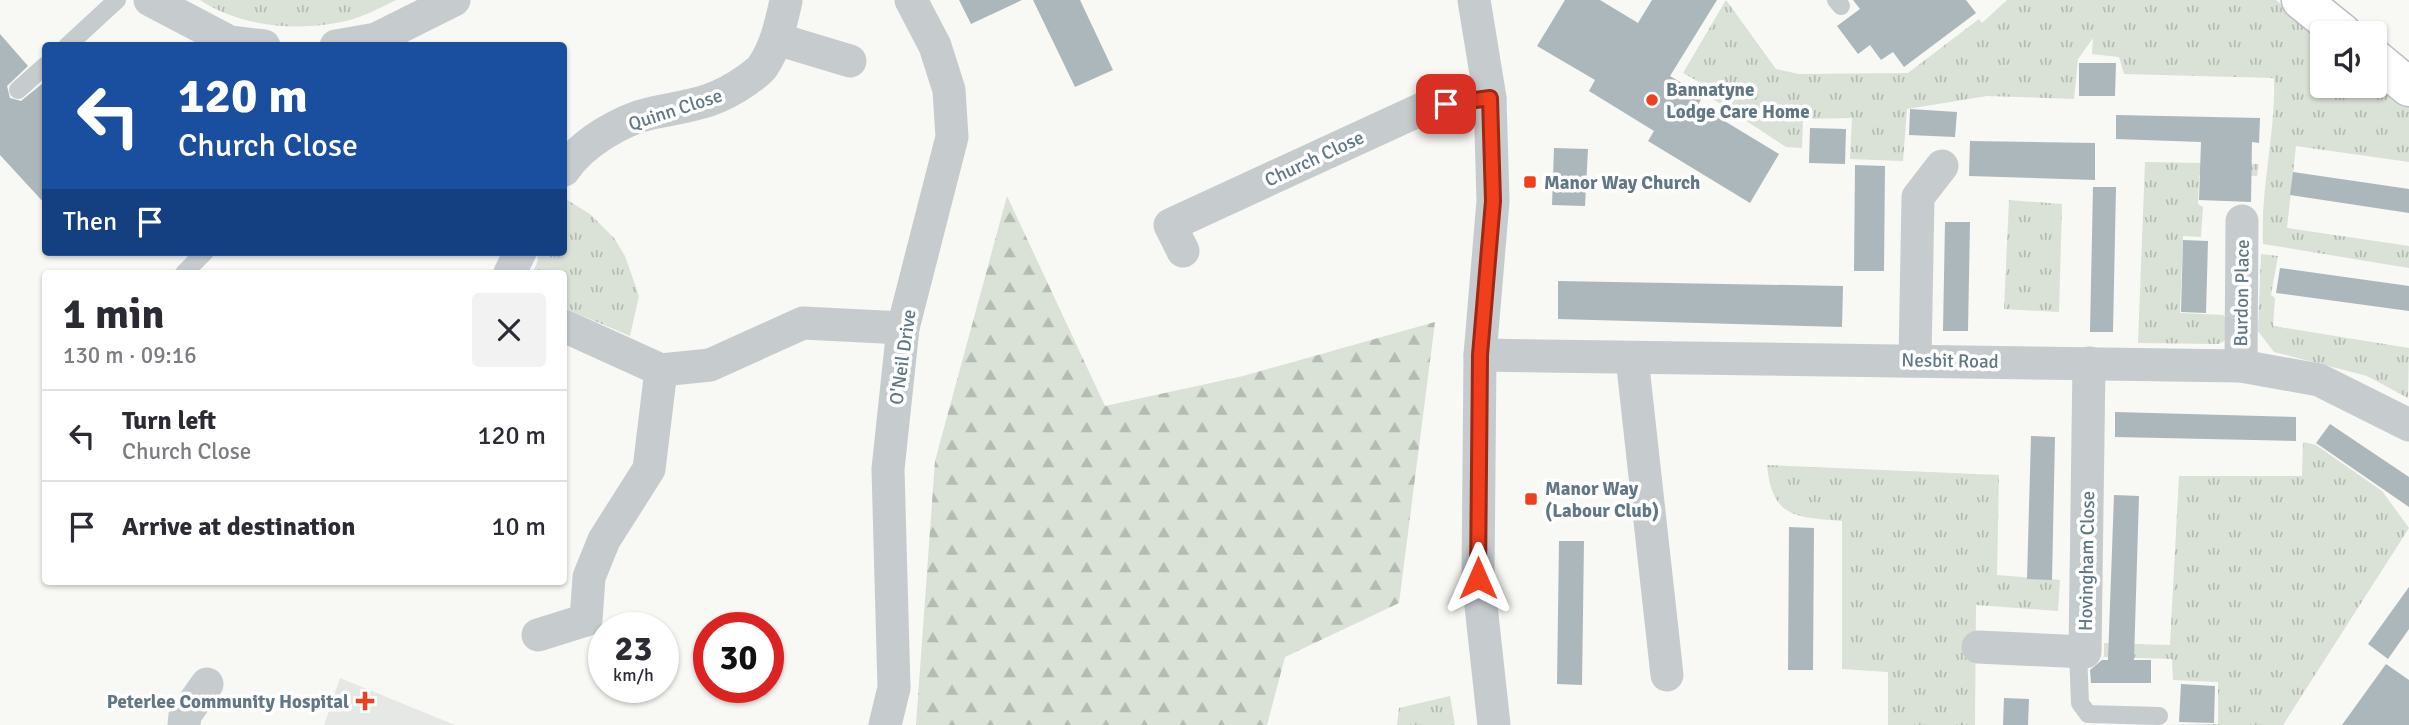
<!DOCTYPE html>
<meta charset="utf-8">
<style>
:root{--surface:#fff;--page:#f2f2f3;--text:#2b2b33;--muted:#7c7c81;--line:#e1e1e2}
body{margin:0;font-family:Signika,sans-serif;background:var(--page);color:var(--text);height:100vh;display:flex;flex-direction:column;font-size:26px;white-space:nowrap}
*{box-sizing:border-box;margin:0}
p{font-size:23px;color:var(--muted)}
.icon{flex:none;width:38px;height:38px;fill:none;stroke:currentColor;stroke-width:2;stroke-linecap:round;stroke-linejoin:round}
.map{position:relative;flex:1;overflow:hidden}
.panel{position:absolute;left:42px;top:270px;width:525px;height:315px;display:flex;flex-direction:column;background:var(--surface);border-radius:7px;box-shadow:0 2px 5px #0004}
.panel>*{flex:none}
.hud{position:absolute;left:42px;top:42px;width:525px;height:214px;border-radius:7px;box-shadow:0 2px 5px #0004;background:#1a4fa0;color:#fff;overflow:hidden}
.fabs{position:absolute;left:2310px;top:21px;display:grid;gap:14px}
.fabs a{display:grid;place-items:center;width:77px;height:77px;border-radius:7px;background:var(--surface);box-shadow:0 2px 5px #0004;font-size:35px}
.speed{position:absolute;left:588px;top:612px;display:flex;gap:14px;font-size:35px;font-weight:700;text-align:center}
.speed>*{display:grid;place-content:center;width:91px;height:91px;border-radius:50%;background:var(--surface);box-shadow:0 2px 5px #0004;line-height:1}
.speed small{font-size:18px;font-weight:400}
.speed .limit{border:10px solid #d22;background:#fff;color:#111}
.pin{position:absolute;display:grid;place-items:center;width:60px;height:60px;color:#fff;margin:-30px;border-radius:14px;box-shadow:0 4px 10px #0006}
.me{position:absolute;width:77px;margin:-38px;rotate:0deg;stroke-linejoin:round;filter:drop-shadow(0 0 5px #0008)}
.turn{display:flex;align-items:center;gap:24px;height:147px;padding:0 21px;font-size:32px}
.turn .icon{width:91px;height:91px;stroke-width:2.5}
.turn b{display:block;font-size:49px;line-height:60px}
.then{display:flex;align-items:center;height:66px;padding:0 21px;background:#0003;gap:14px;font-size:26px}
.round{display:grid;place-items:center;flex:none;width:74px;height:74px;border-radius:7px;background:var(--page)}
.overview{display:flex;align-items:center;justify-content:space-between;height:119px;padding:0 21px}
h1{font-size:42px;font-weight:700;line-height:52px}
ul{padding:0;list-style:none}
li{display:flex;align-items:center;gap:21px;height:91px;padding:0 21px;border-top:2px solid var(--line)}
li div{flex:1}
li b{display:block;font-size:26px}
li em{font-style:normal}
.map>svg:first-child{display:block}
</style>
<div class="map">
<svg width="2409" height="725" viewBox="0 0 2409 725">
<defs>
<pattern id="grass-tufts" width="24" height="20" patternUnits="userSpaceOnUse" patternTransform="scale(1.75)"><rect width="24" height="20" fill="#dae1d6"/><path d="M3 7l-1-3M5 7V3M7 7l1-3M15 17l-1-3M17 17v-4M19 17l1-3" fill="none" stroke="#b4bbb3"/></pattern>
<pattern id="forest-firs" width="22" height="20" patternUnits="userSpaceOnUse" patternTransform="scale(1.75)"><rect width="22" height="20" fill="#dae1d6"/><path d="M5 1l3.5 6h-7zM16 11l3.5 6h-7z" fill="#b4bbb3"/></pattern>
</defs>
<rect width="100%" height="100%" fill="#f8f8f5"/>
<polygon fill="#e6e8e6" points="340,678 455,725 324,725"/>
<g fill="url(#grass-tufts)">
<path d="M200 0H396C381 7 363 17 346 21 300 32 240 27 200 0Z"/>
<path d="M1726 0 1776 69 1799 74 1908 73 1979 19 1982 23 2007 0H2276L2322 38V86H2375V81L2409 106V162L2296 146 2287 228 2409 246V268L2263 244C2260 188 2276 134 2274 78L2124 74 2119 57 2092 54 2093 38 2078 59 2074 99 1987 96 1907 109 1903 161 1850 159 1852 118 1803 119 1802 148 1786 147 1710 97V88L1683 73Z"/>
<polygon points="2145,162 2259,164 2257,176 2199,175 2198,204 2203,207 2201,237 2183,236 2180,313 2223,315 2227,319 2226,340 2219,344 2138,343"/>
<polygon points="564,198 590,214 614,238 625,256 639,296 630,336 564,308 564,273 533,273 538,260 537,252 564,252"/>
<polygon points="2009,200 2062,204 2059,312 2004,309"/>
<polygon points="2261,254 2278,256 2271,295 2275,298 2273,326 2409,348 2408,398 2367,376 2274,352 2258,331"/>
<polygon points="2303,442 2316,445 2382,491 2409,528 2283,725 2164,725 2218,724 2218,682 2173,680 2172,659 2104,657 2104,643 2170,645 2179,476 2302,476"/>
<path d="M1767 465 1999 475 1997 575 2060 580 2058 611 1976 605 1975 725H1888V672L1842 669V521C1795 517 1772 518 1767 465Z"/>
<polygon points="1450,696 1455,725 1397,725 1399,708"/>
</g>
<polygon fill="url(#forest-firs)" points="1007,196 1105,406 1243,376 1435,322 1399,603 1285,657 1267,725 916,725 935,461"/>
<g fill="#acb7bb">
<polygon points="959,0 1022,0 971,24"/>
<polygon points="1033,0 1080,0 1113,70 1075,87"/>
<polygon points="1565,0 1600,0 1638,23 1652,0 1717,0 1670,76 1703,96 1698,105 1779,154 1750,203 1648,141 1654,131 1589,91 1595,80 1537,46"/>
<polygon points="1853,0 1966,0 1976,13 1904,67 1893,52 1881,60 1870,45 1858,54 1837,26 1860,9"/>
<polygon points="0,34 28,66 7,86 10,98 21,101 43,83 46,85 46,205 0,155"/>
<polygon points="2079,63 2116,63 2115,96 2079,96"/>
<polygon points="1910,109 1957,112 1955,137 1909,135"/>
<polygon points="2116,115 2260,118 2259,143 2252,142 2251,202 2199,200 2201,142 2116,139"/>
<polygon points="1810,128 1846,129 1845,164 1809,163"/>
<polygon points="1970,141 2095,143 2095,180 1969,176"/>
<polygon points="1554,148 1588,149 1585,206 1552,205"/>
<polygon points="1855,165 1885,166 1884,271 1854,271"/>
<polygon points="2293,172 2409,189 2409,213 2290,195"/>
<polygon points="2093,187 2116,187 2113,332 2090,332"/>
<polygon points="1945,222 1970,222 1968,331 1943,331"/>
<polygon points="2183,240 2208,241 2206,313 2181,312"/>
<polygon points="2280,268 2409,286 2409,311 2276,293"/>
<polygon points="1558,281 1843,286 1842,327 1558,319"/>
<polygon points="2115,412 2296,417 2296,441 2115,437"/>
<polygon points="2330,424 2409,477 2409,507 2316,443"/>
<polygon points="2031,436 2055,437 2052,580 2027,579"/>
<polygon points="2114,495 2139,496 2134,660 2151,660 2151,683 2091,683 2090,670 2102,660 2108,660"/>
<polygon points="1789,527 1814,528 1813,670 1788,670"/>
<polygon points="1559,541 1584,541 1582,685 1557,684"/>
<polygon points="2409,587 2409,629 2388,659 2368,644"/>
<polygon points="2386,664 2409,680 2409,725 2342,725"/>
<polygon points="2181,684 2215,686 2214,723 2179,722"/>
<polygon points="2004,698 2029,699 2028,725 2003,725"/>
</g>
<g fill="none" stroke-linecap="round" stroke-linejoin="round">
<g stroke="#b8bec2" stroke-width="41">
<g id="secondary">
<polyline points="2301,0 2342,33"/>
<polyline points="2375,59 2409,87"/>
</g>
</g>
<g stroke="#c6cbce" stroke-width="18">
<polyline points="1836,0 1841,6"/>
<polyline points="67,46 117,0"/>
<polyline points="18,90 46,65"/>
<polyline points="184,273 205,252"/>
<polyline points="2078,652 2080,703 2088,714 2159,716"/>
</g>
<g stroke="#c6cbce" stroke-width="33">
<polyline points="150,0 230,42 264,46"/>
<polyline points="1474,0 1490,98 1493,201 1480,355 1478,578 1494,725"/>
<polyline points="777,39 850,61"/>
<polyline points="336,46 376,39 454,0"/>
<path d="M564 170C582 143 621 120 652 113 691 105 713 104 747 80 752 76 759 72 763 66 776 47 781 23 786 1"/>
<polyline points="1183,251 1170,225 1424,108 1490,98"/>
<polyline points="510,273 520,252"/>
<polyline points="564,326 661,370 710,365 803,323 903,328"/>
<polyline points="1480,355 2241,366 2319,380 2409,425"/>
<polyline points="1632,358 1667,675"/>
<polyline points="1915,360 1918,197 1942,166"/>
<polyline points="2241,366 2242,221"/>
<polyline points="538,635 586,620 589,577 604,540 649,469 661,370"/>
<polyline points="1978,647 2085,652 2089,363"/>
<polyline points="184,725 185,715 207,684"/>
<polyline points="885,725 894,688 888,469 903,328 952,137 949,90 935,46 911,0"/>
</g>
<use href="#secondary" stroke="#fff" stroke-width="38"/>
</g>
<g fill="none" stroke-linecap="round" stroke-linejoin="round">
<g stroke="#9d2813" stroke-width="18">
<polyline id="route" points="1446,104 1490,98 1493,201 1480,355 1478,578"/>
</g>
<use href="#route" stroke="#f13e1d" stroke-width="12"/>
</g>
<g fill="#f13e1d" stroke="#fff" stroke-width="2.5">
<circle cx="1652" cy="100" r="7"/>
<rect x="1523" y="175" width="14" height="14" rx="3.5"/>
<rect x="1524" y="492" width="14" height="14" rx="3.5"/>
<path d="M361.5 690.5h7v7h7v7h-7v7h-7v-7h-7v-7h7z"/>
</g>
<g text-anchor="middle" stroke-width="7" stroke-linejoin="round" paint-order="stroke">
<g font-size="19" font-weight="bold" fill="#617783" stroke="#fff" text-anchor="start">
<text x="1666" y="96">Bannatyne<tspan x="1666" dy="22">Lodge Care Home</tspan></text>
<text x="1544" y="189">Manor Way Church</text>
<text x="1545" y="495">Manor Way<tspan x="1545" dy="22">(Labour Club)</tspan></text>
<text x="349" y="708" text-anchor="end">Peterlee Community Hospital</text>
</g>
<g font-size="19" fill="#617783" stroke="#fff">
<text transform="translate(675 109) rotate(-18)" y="7">Quinn Close</text>
<text transform="translate(1314 158) rotate(-25)" y="7">Church Close</text>
<text transform="translate(2241 293) rotate(-89)" y="7">Burdon Place</text>
<text transform="translate(902 357) rotate(-82)" y="7">O'Neil Drive</text>
<text transform="translate(1950 360) rotate(1)" y="7">Nesbit Road</text>
<text transform="translate(2086 561) rotate(-89)" y="7">Hovingham Close</text>
</g>
</g>
</svg>
<div class="fabs">
<a><svg class="icon" aria-label="sound" viewBox="0 0 24 24"><path d="M4 9h4l5-4v14l-5-4H4zM17 9q2 3 0 6"/></svg></a>
</div>
<div class="speed"><div>23<small>km/h</small></div><div class="limit">30</div></div>
<div class="pin" style="left:1446px;top:104px;background:#d93025"><svg class="icon" aria-label="arrive" viewBox="0 0 24 24"><path d="M6 21V4h12l-3 4 3 4H6"/></svg></div>
<svg class="me" style="left:1478px;top:578px" viewBox="-20 -20 40 40"><path d="M0-17L14 15 0 8-14 15z" fill="#f13e1d" stroke="#fff" stroke-width="4"/></svg>
<div class="hud">
<div class="turn"><svg class="icon" aria-label="left" viewBox="0 0 24 24"><path d="M17 20v-9H6M10 6l-5 5 5 5"/></svg><div><b>120 m</b>Church Close</div></div>
<div class="then">Then<svg class="icon" aria-label="arrive" viewBox="0 0 24 24"><path d="M6 21V4h12l-3 4 3 4H6"/></svg></div>
</div>
<section class="panel">
<div class="overview"><div><h1>1 min</h1><p>130 m · 09:16</p></div><a class="round"><svg class="icon" aria-label="close" viewBox="0 0 24 24"><path d="M6 6l12 12M18 6L6 18"/></svg></a></div>
<ul>
<li><svg class="icon" aria-label="left" viewBox="0 0 24 24"><path d="M17 20v-9H6M10 6l-5 5 5 5"/></svg><div><b>Turn left</b><p>Church Close</p></div><em>120 m</em></li>
<li><svg class="icon" aria-label="arrive" viewBox="0 0 24 24"><path d="M6 21V4h12l-3 4 3 4H6"/></svg><div><b>Arrive at destination</b></div><em>10 m</em></li>
</ul>
</section>
</div>
